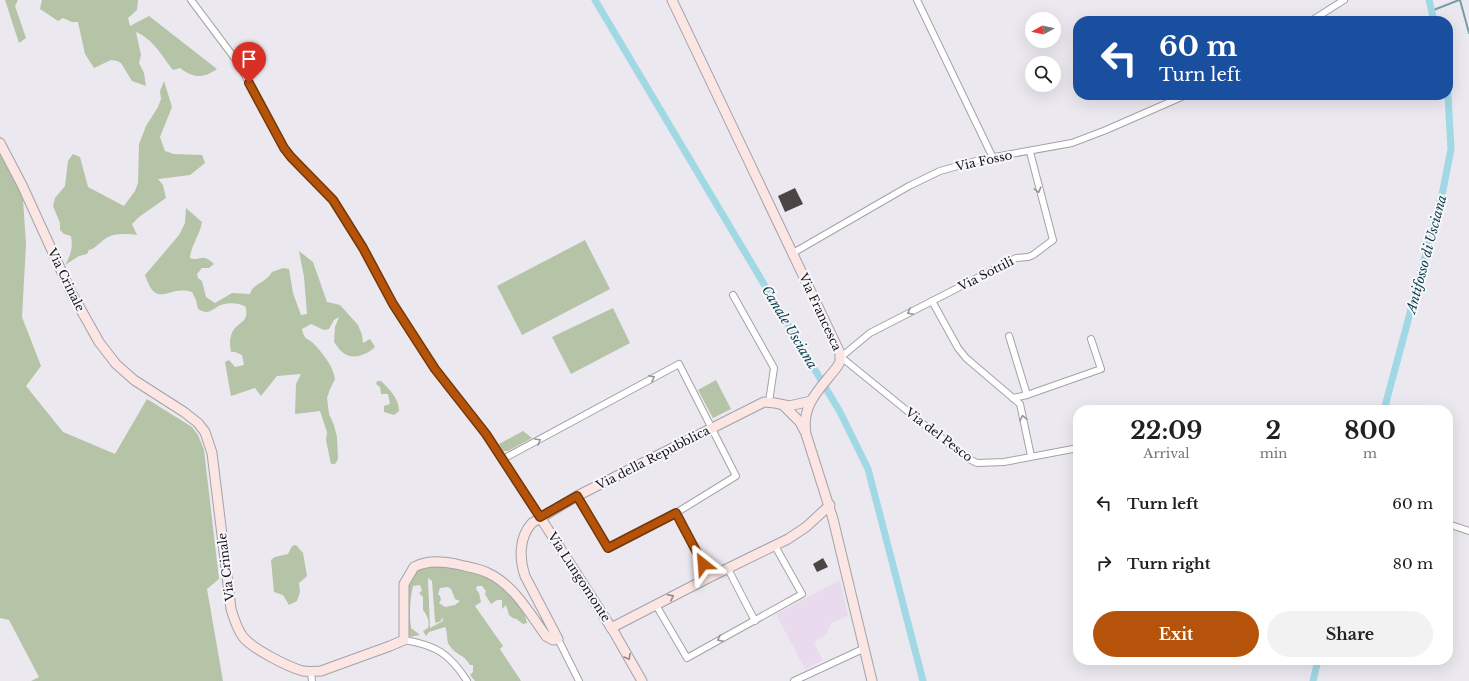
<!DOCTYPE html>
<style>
:root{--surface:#fff;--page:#f2f2f2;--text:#222;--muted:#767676;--accent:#b45309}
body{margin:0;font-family:"Libre Baskerville",serif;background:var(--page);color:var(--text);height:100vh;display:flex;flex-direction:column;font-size:15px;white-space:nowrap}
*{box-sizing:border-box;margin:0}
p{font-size:13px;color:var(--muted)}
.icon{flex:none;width:22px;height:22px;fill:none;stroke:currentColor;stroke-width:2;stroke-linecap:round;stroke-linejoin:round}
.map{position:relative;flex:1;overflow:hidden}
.panel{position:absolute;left:1073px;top:405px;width:380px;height:260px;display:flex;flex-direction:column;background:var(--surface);border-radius:16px;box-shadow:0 4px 16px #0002}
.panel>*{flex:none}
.top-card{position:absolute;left:1073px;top:16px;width:380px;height:84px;border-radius:16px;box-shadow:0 4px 16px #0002;background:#1a4fa0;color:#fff;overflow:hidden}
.needle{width:26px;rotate:262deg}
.buttons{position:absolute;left:1025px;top:12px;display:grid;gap:8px}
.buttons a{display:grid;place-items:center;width:36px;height:36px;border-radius:50%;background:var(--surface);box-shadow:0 4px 16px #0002;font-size:20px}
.pin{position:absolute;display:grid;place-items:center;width:34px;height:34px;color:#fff;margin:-41px -17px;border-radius:50% 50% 50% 0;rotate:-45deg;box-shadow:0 0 4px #0007}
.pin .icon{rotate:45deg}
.me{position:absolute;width:44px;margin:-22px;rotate:332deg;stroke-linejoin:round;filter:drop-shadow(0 0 3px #0008)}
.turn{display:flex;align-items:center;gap:14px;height:84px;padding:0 20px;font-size:18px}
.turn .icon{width:52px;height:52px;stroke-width:2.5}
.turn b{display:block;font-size:28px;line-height:34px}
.eta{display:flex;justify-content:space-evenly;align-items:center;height:68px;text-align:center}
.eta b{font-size:24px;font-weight:800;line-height:28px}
.cta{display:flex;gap:8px;margin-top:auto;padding:8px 20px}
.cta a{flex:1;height:46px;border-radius:24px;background:var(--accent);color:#fff;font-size:16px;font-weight:800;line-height:46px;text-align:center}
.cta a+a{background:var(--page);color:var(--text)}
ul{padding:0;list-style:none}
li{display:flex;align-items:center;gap:12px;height:60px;padding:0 20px}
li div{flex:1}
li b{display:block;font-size:15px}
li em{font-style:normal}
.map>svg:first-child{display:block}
</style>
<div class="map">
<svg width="1469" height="681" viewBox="0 0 1469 681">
<rect width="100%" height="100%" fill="#ebe9ef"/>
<polygon fill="#eadaed" points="840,580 848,616 831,623 827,634 814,642 823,660 805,669 776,614"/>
<g fill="#b5c3a7" fill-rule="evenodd">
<polygon points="5,0 18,0 15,6 26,38 19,43"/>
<path d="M42 0H138L137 10 128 18 130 26 149 16 217 69C203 79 193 78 180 68L173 70C161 55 154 40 136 32L141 55 139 63 144 73 146 86 132 81 121 63 117 61 111 60 94 68 85 54 78 22H72L63 18 58 21 40 9Z"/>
<path d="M164 81 172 107 160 137 165 151 174 154 202 155 205 163 190 175 158 179 163 185 166 198 139 217 132 224 137 235C128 234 117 233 108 237 101 240 96 249 89 250L87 254 79 256 65 265C71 255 73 247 71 236L64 234 60 230V223L53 206 55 198 65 186 68 161 73 154 80 157 88 187 124 206 135 191 138 183 139 144 146 126 158 107 161 99 160 91Z"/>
<polygon points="0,136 22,185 26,244 22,317 41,366 26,386 63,432 115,454 147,399 192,427 198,435 204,450 219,579 207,589 223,681 31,681 39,677 9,620 0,618"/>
<path d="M186 208 202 222C200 235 191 245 190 258 202 262 201 252 214 264L209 268H202L197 274 198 278 202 281 206 297 215 303 232 293 250 294C252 284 266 283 272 272L283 268 289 269 293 293 301 315 307 314 304 277 299 251 313 262 327 302 340 305 358 325 362 335 363 343 370 339 375 347C368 354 354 360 345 354 341 352 337 346 334 342L335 327 339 317 334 320 329 329 324 330 311 324 302 329C304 341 309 338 315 345 324 355 333 366 335 379L330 389 327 398 329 414 334 425 337 437 338 459 335 464H331L326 440 327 432 320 411 295 414 296 384 301 374 277 376 261 396 255 388 231 396 225 362 229 360 235 367 244 365 242 355 235 352H231C230 346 229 339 232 333 236 322 251 323 245 306 238 303 229 302 221 305 211 309 210 316 198 309L196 300 192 292C168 284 157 311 145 275L179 235 185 223Z"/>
<polygon points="585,240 610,289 522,335 497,286"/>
<polygon points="613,308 630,343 571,374 552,337"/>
<polygon points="716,380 731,409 713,418 698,390"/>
<path d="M377 381H381C389 389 399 398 399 411L394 415 384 412V406L390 404 388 394H381L380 387 376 384Z"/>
<polygon points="523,431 532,438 508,451 503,451 499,444"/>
<polygon points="296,545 303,553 307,576 299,583 300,592 297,601 289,605 283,595 274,592 271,560 275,557 288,554 292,546"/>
<path d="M422 566C459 566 488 570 514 600 521 607 525 613 527 623L523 624 515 618 514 619 509 615 506 605 502 609V600H497L491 604 485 594 486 591 482 586H477L476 589 479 593 481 602 475 606 503 646 500 649 521 681H475L470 675 473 672V665H470C463 653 456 656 449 645 446 639 448 632 445 627L429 632 426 636 423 631 428 628C430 621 427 615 423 610V597L419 593 422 591 420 585 413 586C410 599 409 615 411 628L420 635 410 637 408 633 407 587 416 568ZM428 578 432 581 435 621 436 623 441 621 442 617 443 621 430 628ZM448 587 451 589 455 599 460 601 455 605 445 607 439 603 441 600 440 596 438 594 440 588Z"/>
</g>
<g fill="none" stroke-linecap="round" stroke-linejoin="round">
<g stroke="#769ea6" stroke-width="2">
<polyline points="1460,0 1469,33"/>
<polyline points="1431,11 1459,0"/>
</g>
<g stroke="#a0d8e3" stroke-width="7">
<polyline points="595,0 840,412 868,469 923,681"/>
<polyline points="1429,0 1434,21"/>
<polyline points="1384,410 1443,190 1451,149 1448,95"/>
<polyline points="1313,681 1318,660"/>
</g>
</g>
<g fill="#4b4543">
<polygon points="795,188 803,204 785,212 778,196"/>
<polygon points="823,558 828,567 817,572 813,564"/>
</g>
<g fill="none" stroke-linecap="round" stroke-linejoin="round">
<g stroke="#a3a2a8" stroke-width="8">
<g id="street">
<polyline points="191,0 239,64 284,148 291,157 333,200 363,248 393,304 435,369 486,434 540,517"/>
<polyline points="917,0 993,158"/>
<polyline points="1311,21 1344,0"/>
<polyline points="1030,152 1053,240 1033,255 1028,257 1016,258 870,333 841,357 932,431 969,459 977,463 1004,462 1078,448"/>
<polyline points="793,253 909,186 940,171 983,159 1072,143 1106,130 1186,95"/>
<polyline points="733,295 774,368 769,402"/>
<polyline points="932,301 958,348 966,358 1020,404 1031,456"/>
<polyline points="1009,336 1027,395"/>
<polyline points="1013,398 1027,395 1101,369 1091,339"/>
<polyline points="503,459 679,364 736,476 676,513 608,548 577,496"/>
<polyline points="676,513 710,577"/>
<polyline points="1448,524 1469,531"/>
<polyline points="728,569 755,621"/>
<polyline points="656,605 687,658 802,594 775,546"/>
<polyline points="558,639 579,681"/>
<path d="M404 640C436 645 450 654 467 681"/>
<polyline points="311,672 312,681"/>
<polyline points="794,681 865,648"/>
</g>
</g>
<g stroke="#a3a2a8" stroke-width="11">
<g id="secondary">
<path d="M672 0 840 353V362L837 367C820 389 801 404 806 434L833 519 872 681"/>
<path d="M0 143 22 185 71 292 99 342 116 364 134 380 184 412 198 423 205 432 212 453 231 609C234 619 237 629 243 637 253 649 288 667 303 671 309 672 315 671 321 671L390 646 404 640V584L414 567C427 560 441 561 456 564 467 567 478 568 488 573 514 585 530 614 546 636L553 640 558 639 525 576C519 559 519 537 532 523L577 496 764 402 775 403 789 406 811 401"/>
<polyline points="783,405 800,422 804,430"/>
<polyline points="540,517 614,632 642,681"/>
<polyline points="611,628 710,577 788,539 806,527 830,505"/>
</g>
</g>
<use href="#street" stroke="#fff" stroke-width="6"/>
<use href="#secondary" stroke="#fce6e4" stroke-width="9"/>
</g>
<defs><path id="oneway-chevron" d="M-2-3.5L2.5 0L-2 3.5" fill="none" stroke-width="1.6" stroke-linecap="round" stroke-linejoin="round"/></defs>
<g stroke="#969697">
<use href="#oneway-chevron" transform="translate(1038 190) rotate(75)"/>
<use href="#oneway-chevron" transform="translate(910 312) rotate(153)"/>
<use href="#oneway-chevron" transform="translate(652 378) rotate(-27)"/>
<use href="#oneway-chevron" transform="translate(1023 418) rotate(-102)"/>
<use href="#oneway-chevron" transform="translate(538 441) rotate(-30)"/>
<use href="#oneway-chevron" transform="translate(720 639) rotate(153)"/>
</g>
<g stroke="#948888">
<use href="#oneway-chevron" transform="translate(671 597) rotate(-27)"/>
<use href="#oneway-chevron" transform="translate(628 657) rotate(60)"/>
</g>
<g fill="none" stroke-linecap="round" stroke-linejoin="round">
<g stroke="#753606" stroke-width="10">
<polyline id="route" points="249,83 284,148 291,157 333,200 363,248 393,304 435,369 486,434 540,517 577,496 608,548 676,513 703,564"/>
</g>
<use href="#route" stroke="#b45309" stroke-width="7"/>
</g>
<g text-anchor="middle" stroke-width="4" stroke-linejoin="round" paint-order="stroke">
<g font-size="12" fill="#151517" stroke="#f8f7fd">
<text transform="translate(984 161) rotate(-12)" y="4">Via Fosso</text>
<text transform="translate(986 274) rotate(-27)" y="4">Via Sottili</text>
<text transform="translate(66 280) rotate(64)" y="4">Via Crinale</text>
<text transform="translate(820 312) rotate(65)" y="4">Via Francesca</text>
<text transform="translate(939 435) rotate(37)" y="4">Via del Pesco</text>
<text transform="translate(653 458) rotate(-27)" y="4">Via della Repubblica</text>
<text transform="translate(226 567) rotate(-97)" y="4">Via Crinale</text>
<text transform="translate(579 577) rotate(57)" y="4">Via Lungomonte</text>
</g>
<g font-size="13" font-style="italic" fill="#073c45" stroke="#f8f7fd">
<text transform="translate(1426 254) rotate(-75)" y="5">Antifosso di Usciana</text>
<text transform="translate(790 327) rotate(59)" y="5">Canale Usciana</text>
</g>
</g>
</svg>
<div class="buttons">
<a><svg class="needle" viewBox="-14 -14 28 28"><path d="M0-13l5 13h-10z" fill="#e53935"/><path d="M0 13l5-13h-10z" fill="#767676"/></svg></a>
<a><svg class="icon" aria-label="search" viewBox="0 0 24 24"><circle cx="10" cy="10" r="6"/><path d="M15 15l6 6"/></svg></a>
</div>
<div class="pin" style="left:249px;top:83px;background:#d93025"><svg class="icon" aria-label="arrive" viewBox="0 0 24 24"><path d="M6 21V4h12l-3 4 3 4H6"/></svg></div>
<svg class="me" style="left:703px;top:564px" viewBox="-20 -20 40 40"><path d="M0-17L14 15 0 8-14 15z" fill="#b45309" stroke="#fff" stroke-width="4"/></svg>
<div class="top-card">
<div class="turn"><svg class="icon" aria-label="left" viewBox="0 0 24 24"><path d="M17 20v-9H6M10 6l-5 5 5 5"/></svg><div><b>60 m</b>Turn left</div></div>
</div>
<section class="panel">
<div class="eta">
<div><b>22:09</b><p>Arrival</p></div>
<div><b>2</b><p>min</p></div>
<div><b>800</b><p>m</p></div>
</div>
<ul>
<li><svg class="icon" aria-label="left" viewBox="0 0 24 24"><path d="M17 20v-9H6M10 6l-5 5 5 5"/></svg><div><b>Turn left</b></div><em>60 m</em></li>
<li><svg class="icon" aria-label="right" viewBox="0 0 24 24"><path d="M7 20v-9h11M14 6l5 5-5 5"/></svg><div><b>Turn right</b></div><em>80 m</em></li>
</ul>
<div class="cta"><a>Exit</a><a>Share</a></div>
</section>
</div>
